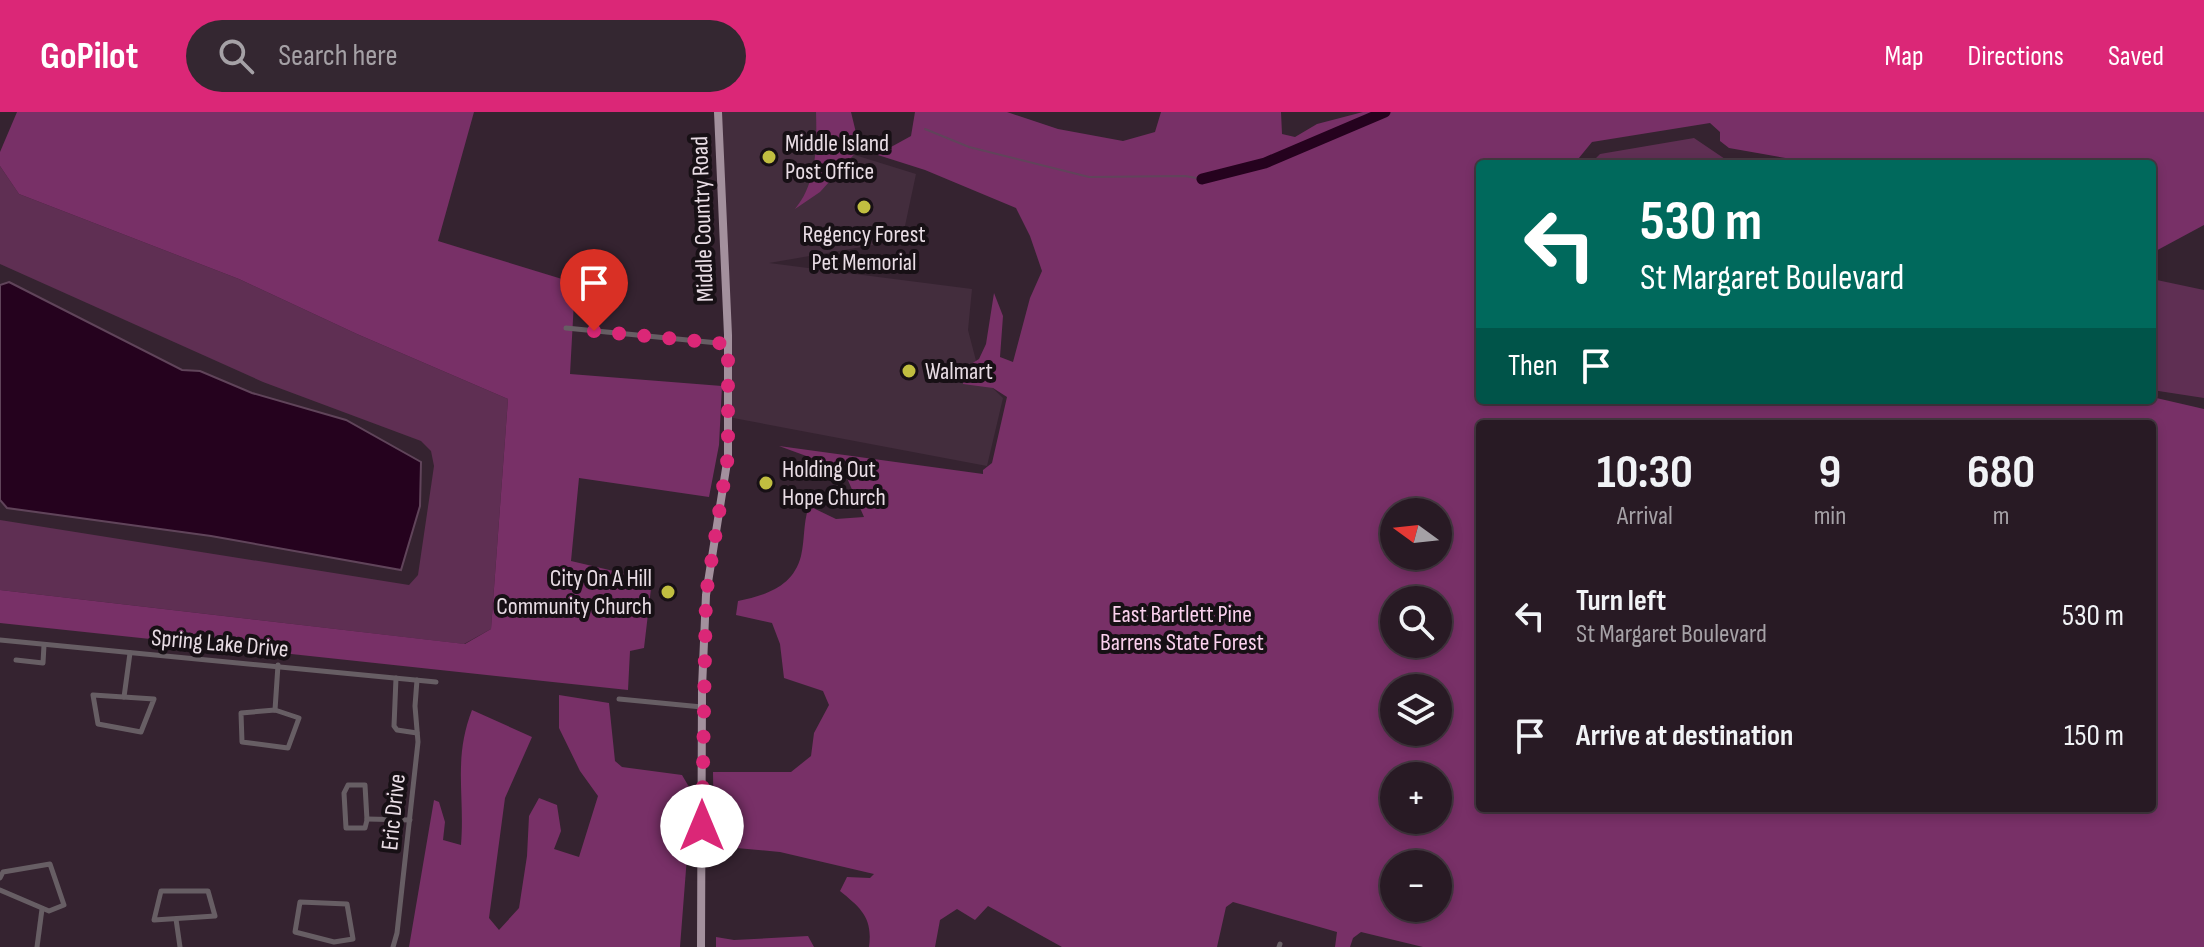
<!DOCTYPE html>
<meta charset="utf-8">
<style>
:root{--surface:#281a24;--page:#342731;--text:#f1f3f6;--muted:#a5a1a6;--line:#443841;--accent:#db2777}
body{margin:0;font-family:"Sofia Sans Condensed",sans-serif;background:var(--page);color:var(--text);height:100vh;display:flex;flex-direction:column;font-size:30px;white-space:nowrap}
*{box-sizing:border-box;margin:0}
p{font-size:26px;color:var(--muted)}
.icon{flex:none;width:44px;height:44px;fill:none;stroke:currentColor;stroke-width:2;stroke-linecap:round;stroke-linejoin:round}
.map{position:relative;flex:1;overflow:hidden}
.panel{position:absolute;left:1476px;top:308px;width:680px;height:392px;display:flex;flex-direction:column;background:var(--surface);border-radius:8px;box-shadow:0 4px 12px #0003,0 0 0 2px var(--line)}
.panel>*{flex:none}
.top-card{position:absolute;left:1476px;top:48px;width:680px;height:244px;border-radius:8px;box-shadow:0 4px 12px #0003,0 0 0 2px var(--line);background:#00695c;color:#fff;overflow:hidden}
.needle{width:52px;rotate:285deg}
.fabs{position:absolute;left:1380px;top:386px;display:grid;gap:16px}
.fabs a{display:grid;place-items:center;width:72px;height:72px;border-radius:50%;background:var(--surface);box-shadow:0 4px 12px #0003,0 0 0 2px var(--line);font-size:40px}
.pin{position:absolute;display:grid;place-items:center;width:68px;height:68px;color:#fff;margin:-82px -34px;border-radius:50% 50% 50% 0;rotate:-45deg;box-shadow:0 0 8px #0007}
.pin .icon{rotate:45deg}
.me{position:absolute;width:88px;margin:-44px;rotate:0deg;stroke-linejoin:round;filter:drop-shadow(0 0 6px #0008)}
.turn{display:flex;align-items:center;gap:28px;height:168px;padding:0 32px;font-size:36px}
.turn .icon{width:104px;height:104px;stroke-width:2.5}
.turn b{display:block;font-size:56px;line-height:68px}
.then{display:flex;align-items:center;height:76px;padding:0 32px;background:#0003;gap:16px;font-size:30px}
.eta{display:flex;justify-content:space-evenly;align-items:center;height:136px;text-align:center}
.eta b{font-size:48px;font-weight:700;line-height:56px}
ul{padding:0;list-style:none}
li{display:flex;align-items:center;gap:24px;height:120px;padding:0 32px}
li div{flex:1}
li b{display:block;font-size:30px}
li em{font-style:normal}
header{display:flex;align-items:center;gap:48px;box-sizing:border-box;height:112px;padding:0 40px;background:var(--accent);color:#fff}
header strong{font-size:38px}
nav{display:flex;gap:44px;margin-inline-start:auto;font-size:28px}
.search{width:560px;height:72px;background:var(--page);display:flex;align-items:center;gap:20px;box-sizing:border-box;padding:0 28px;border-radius:44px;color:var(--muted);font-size:30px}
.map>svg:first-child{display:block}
</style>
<header>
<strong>GoPilot</strong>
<div class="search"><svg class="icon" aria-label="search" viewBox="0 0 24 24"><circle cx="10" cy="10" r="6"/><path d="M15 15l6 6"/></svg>Search here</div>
<nav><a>Map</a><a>Directions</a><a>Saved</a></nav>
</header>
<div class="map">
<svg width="2204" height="835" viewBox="0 0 2204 835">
<rect width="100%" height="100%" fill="#352330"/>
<polygon fill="#432d3d" points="721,0 837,0 829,35 916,62 902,128 769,151 972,177 968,218 980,264 1003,286 987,354 728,305"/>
<g fill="#5f2f53">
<polygon points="1694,26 1725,47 1781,52 1590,52 1600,42"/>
<polygon points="0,54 19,82 239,167 357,222 508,287 491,517 464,532 0,478 0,408 409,473 418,463 434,354 431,339 421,329 263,270 0,152"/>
<polygon points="2152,167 2204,178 2204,286 2152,278"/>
</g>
<g fill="#783067" fill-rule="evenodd">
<polygon points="17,0 474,0 438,129 575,171 570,262 722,274 719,333 709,385 579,366 571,449 652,468 644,536 630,539 628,578 0,511 0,478 465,532 491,517 508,287 357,222 239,167 19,82 0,54 0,40"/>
<path d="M816 0H851L858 29 891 35 911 24 915 0H1007L1058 17 1123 29 1155 20 1161 0H1281L1282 22 1295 25 1317 12 1363 0H2204V113L2152 141V52H1801L1797 48 1729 36 1720 29V20L1710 11 1592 30 1574 52H1480V288H2152V285L2204 297V835H1423L1361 820 1353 826 1350 835H1335L1337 820 1233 790 1226 795 1217 835H1062L988 794 975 808 957 797 940 808 935 835H869C873 806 861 796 840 779L847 765 870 766 874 762 780 740 714 734 713 660H791L811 644 814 621 829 593 823 579 784 566 780 532 772 511 736 503 738 489C766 483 793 475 801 444 805 427 803 411 809 394L836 407 864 405 847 366 839 356 779 334 983 362V358L992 351 1007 285 993 276 963 272V257L979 247 986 232 994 181 1003 204 1000 245 1013 250 1030 186 1042 159 1030 124 1016 96 925 58 859 37 820 80 795 97C817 71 817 33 816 0ZM1480 312H2152V696H1480ZM1394 400H1438V444H1394ZM1394 488H1438V532H1394ZM1394 576H1438V620H1394ZM1394 664H1438V708H1394ZM1394 752H1438V796H1394Z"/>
<path d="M559 583 609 591 615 649 622 655 682 663 692 680 680 835H409L434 688 439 690 445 710 443 728 461 733C465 683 453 647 472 598L532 625 505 686 489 806 499 818 519 796 527 744 529 704 539 686 557 693 561 719 554 737 579 745 598 684 580 659 559 616Z"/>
<polygon points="808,824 814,835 716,835 716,825 734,828"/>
</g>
<polygon fill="#25021e" stroke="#60445a" stroke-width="2" points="9,170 182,258 200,259 252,281 346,308 421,350 420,394 401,458 211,424 7,396 0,388 0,173"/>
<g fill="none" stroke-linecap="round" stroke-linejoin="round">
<polyline stroke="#60445a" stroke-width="2" points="925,17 969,35 1089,65 1185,64 1202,67"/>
<polyline stroke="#25021e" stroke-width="11" points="1202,67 1265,51 1385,0"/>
<g stroke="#675e64" stroke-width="5">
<polyline points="566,216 728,232"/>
<polyline points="0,528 436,570"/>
<polyline points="16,548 43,551 44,533"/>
<polyline points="396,566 394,614 397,618 417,621"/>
<polygon points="93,583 154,587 141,620 98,612"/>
<polyline points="124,585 130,541"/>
<polyline points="619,587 702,595"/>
<polygon points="275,598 299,606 288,636 242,630 241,601"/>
<polyline points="275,598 278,553"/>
<polygon points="348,673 365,673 367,708 365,716 346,716 344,681"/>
<polyline points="367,707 410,708"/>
<polyline points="0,766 3,760 50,752 64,793 49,799 0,778"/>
<polygon points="161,779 208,779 215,804 154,808"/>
<polygon points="300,790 347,792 353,827 334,830 295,820"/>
<polyline points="176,807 180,835"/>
<polyline points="37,835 42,797"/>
<polyline points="393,835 397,821 418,630 415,594 417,568"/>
<polyline points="1279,835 1280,832"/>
</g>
<polyline stroke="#a3909d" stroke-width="8" points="701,835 702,576 706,483 728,344 728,223 718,0"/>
</g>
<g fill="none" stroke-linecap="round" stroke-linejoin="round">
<polyline stroke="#db2777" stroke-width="14" stroke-dasharray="0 25.2" points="594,219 728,232 728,344 706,483 702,714"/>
</g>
<g fill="#c1be40" stroke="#171015" stroke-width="3">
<circle cx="769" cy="45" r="8"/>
<circle cx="864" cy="95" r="8"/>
<circle cx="909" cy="259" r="8"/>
<circle cx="766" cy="371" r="8"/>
<circle cx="668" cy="480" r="8"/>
</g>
<g text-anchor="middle" stroke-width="8" stroke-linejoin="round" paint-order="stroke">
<g font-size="24" fill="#e9dde5" stroke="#171015" text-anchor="start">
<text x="785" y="39">Middle Island<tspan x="785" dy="28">Post Office</tspan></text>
<text x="864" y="130" text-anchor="middle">Regency Forest<tspan x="864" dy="28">Pet Memorial</tspan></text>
<text x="925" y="267">Walmart</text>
<text x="782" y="365">Holding Out<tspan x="782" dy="28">Hope Church</tspan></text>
<text x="652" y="474" text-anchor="end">City On A Hill<tspan x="652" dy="28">Community Church</tspan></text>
</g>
<g font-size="24" fill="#e9dde5" stroke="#171015">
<text transform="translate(702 107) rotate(-92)" y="8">Middle Country Road</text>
<text transform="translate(220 531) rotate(5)" y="8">Spring Lake Drive</text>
<text transform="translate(393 700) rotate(-84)" y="8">Eric Drive</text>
</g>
<g font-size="24" fill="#fbd1ee" stroke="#171015">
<text x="1182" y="510">East Bartlett Pine<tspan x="1182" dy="28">Barrens State Forest</tspan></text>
</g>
</g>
</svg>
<div class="fabs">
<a><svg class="needle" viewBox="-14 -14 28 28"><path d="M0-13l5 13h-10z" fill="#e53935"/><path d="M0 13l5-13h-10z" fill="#a5a1a6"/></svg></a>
<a><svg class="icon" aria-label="search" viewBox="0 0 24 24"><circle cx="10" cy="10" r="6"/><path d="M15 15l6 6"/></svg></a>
<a><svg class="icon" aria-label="layers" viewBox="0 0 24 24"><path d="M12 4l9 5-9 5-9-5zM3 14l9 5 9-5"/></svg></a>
<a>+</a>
<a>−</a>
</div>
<div class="pin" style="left:594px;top:219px;background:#d93025"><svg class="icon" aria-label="arrive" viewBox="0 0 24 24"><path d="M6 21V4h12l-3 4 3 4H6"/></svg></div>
<svg class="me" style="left:702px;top:714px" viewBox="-20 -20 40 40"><circle r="19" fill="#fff"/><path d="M0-13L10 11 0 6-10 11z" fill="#db2777"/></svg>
<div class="top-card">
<div class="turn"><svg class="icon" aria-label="left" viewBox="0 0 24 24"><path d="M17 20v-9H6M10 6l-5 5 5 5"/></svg><div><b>530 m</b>St Margaret Boulevard</div></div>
<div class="then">Then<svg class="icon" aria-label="arrive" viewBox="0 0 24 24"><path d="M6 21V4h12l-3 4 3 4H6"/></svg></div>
</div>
<section class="panel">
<div class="eta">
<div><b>10:30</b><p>Arrival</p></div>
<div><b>9</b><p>min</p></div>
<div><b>680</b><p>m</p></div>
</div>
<ul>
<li><svg class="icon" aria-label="left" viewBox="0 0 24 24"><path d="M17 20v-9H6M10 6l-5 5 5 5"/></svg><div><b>Turn left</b><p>St Margaret Boulevard</p></div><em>530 m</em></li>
<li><svg class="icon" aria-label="arrive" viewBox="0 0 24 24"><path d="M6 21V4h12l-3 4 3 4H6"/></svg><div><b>Arrive at destination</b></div><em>150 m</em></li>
</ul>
</section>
</div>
